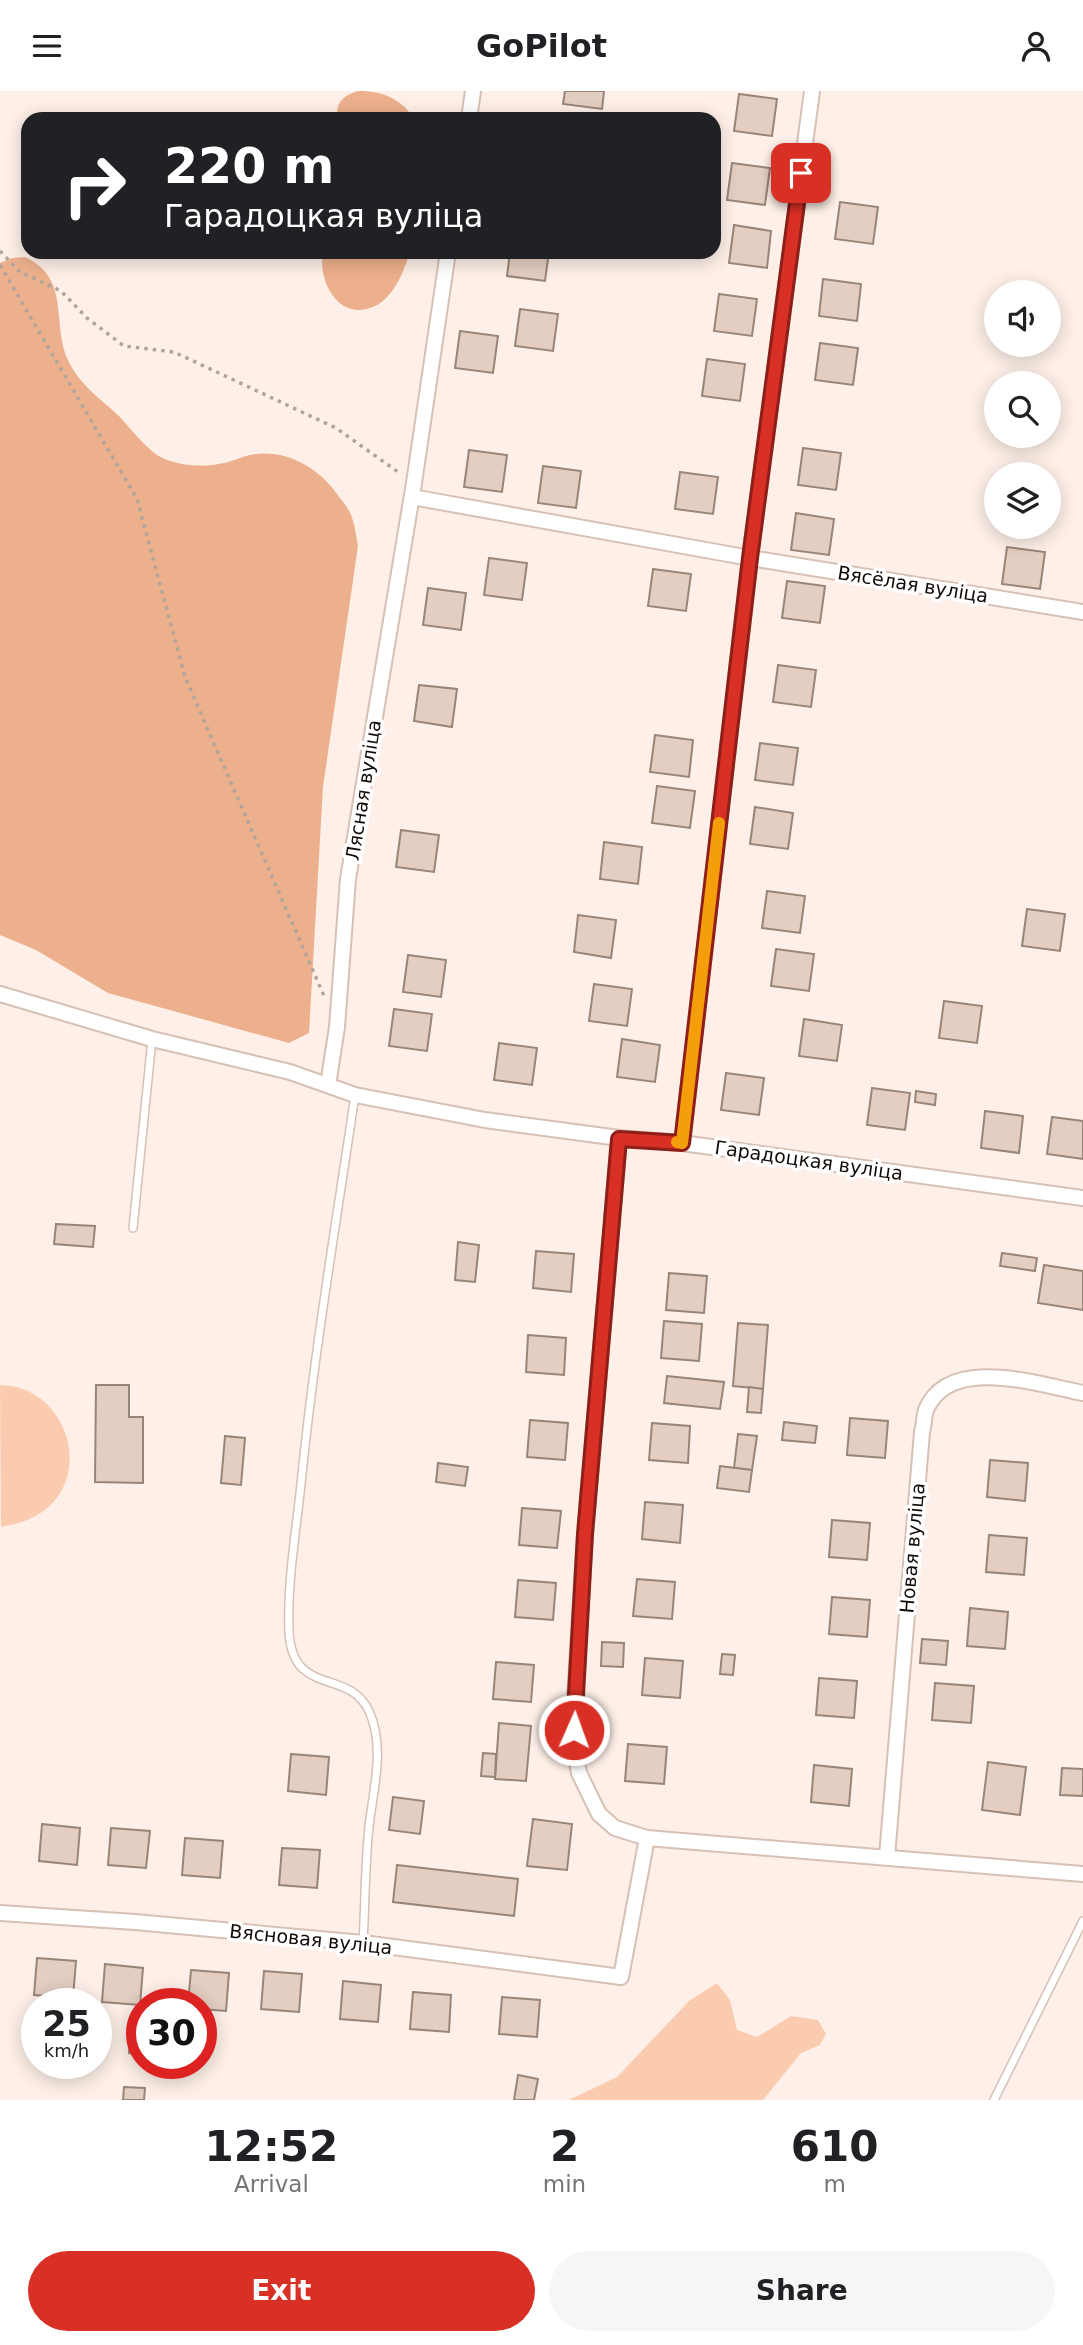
<!DOCTYPE html>
<meta charset="utf-8">
<style>
:root{--surface:#fff;--page:#f6f6f6;--text:#202124;--muted:#757577;--accent:#d93025}
body{margin:0;font-family:"DejaVu Sans",sans-serif;background:var(--page);color:var(--text);height:100vh;display:flex;flex-direction:column;font-size:26px;white-space:nowrap}
*{box-sizing:border-box;margin:0}
p{font-size:23px;color:var(--muted)}
.icon{flex:none;width:38px;height:38px;fill:none;stroke:currentColor;stroke-width:2;stroke-linecap:round;stroke-linejoin:round}
.map{position:relative;height:2009px;overflow:hidden}
.side{display:flex;flex-direction:column;background:var(--surface);flex:1}
.side>*{flex:none}
.banner{position:absolute;left:21px;top:21px;width:700px;height:147px;border-radius:21px;box-shadow:0 4px 18px #0003;background:#202124;color:#fff;overflow:hidden}
.tools{position:absolute;left:984px;top:189px;display:grid;gap:14px}
.tools a{display:grid;place-items:center;width:77px;height:77px;border-radius:50%;background:var(--surface);box-shadow:0 4px 18px #0003;font-size:35px}
.speed{position:absolute;left:21px;top:1897px;display:flex;gap:14px;font-size:35px;font-weight:700;text-align:center}
.speed>*{display:grid;place-content:center;width:91px;height:91px;border-radius:50%;background:var(--surface);box-shadow:0 4px 18px #0003;line-height:1}
.speed small{font-size:18px;font-weight:400}
.speed .limit{border:10px solid #d22;background:#fff;color:#111}
.pin{position:absolute;display:grid;place-items:center;width:60px;height:60px;color:#fff;margin:-30px;border-radius:14px;box-shadow:0 4px 10px #0006}
.me{position:absolute;width:77px;margin:-38px;rotate:2deg;stroke-linejoin:round;filter:drop-shadow(0 0 5px #0008)}
.turn{display:flex;align-items:center;gap:24px;height:147px;padding:0 28px;font-size:32px}
.turn .icon{width:91px;height:91px;stroke-width:2.5}
.turn b{display:block;font-size:49px;line-height:60px}
.eta{display:flex;justify-content:space-evenly;align-items:center;height:119px;text-align:center}
.eta b{font-size:42px;font-weight:700;line-height:49px}
.primary-button{display:flex;gap:14px;margin-top:auto;padding:14px 28px}
.primary-button a{flex:1;height:80px;border-radius:42px;background:var(--accent);color:#fff;font-size:28px;font-weight:700;line-height:80px;text-align:center}
.primary-button a+a{background:var(--page);color:var(--text)}
header{display:flex;justify-content:space-between;align-items:center;height:91px;padding:0 28px;background:var(--surface);font-size:32px;font-weight:700}
.map>svg:first-child{display:block}
</style>
<header><svg class="icon" aria-label="menu" viewBox="0 0 24 24"><path d="M4 6h16M4 12h16M4 18h16"/></svg>GoPilot<svg class="icon" aria-label="person" viewBox="0 0 24 24"><circle cx="12" cy="8" r="4"/><path d="M4 21q1-7 8-7t8 7"/></svg></header>
<div class="map">
<svg width="1083" height="2009" viewBox="0 0 1083 2009">
<rect width="100%" height="100%" fill="#fef0e8"/>
<g fill="#fbcbaf">
<path d="M0 1294C65 1294 96 1383 42 1421 29 1430 16 1433 1 1436Z"/>
<polygon points="717,1892 730,1909 737,1939 757,1946 791,1925 818,1929 826,1943 820,1954 801,1962 763,2009 569,2009 617,1986 689,1910"/>
</g>
<g fill="#ecb08d">
<path d="M358 0C382 0 401 7 414 28H338C334 12 344 4 358 0Z"/>
<path d="M323 161H410C404 180 394 206 375 215 339 232 317 190 323 161Z"/>
<path d="M25 166C70 187 52 229 67 267 78 293 101 308 120 326 132 339 142 353 157 364 175 375 204 377 224 372 233 370 241 366 250 364 286 357 320 377 340 407 344 412 349 418 351 424 355 434 356 445 358 455L323 696 309 942 289 952 108 902 36 859 0 844V172L12 167Z"/>
</g>
<g fill="#e4cdc1" stroke="#998478" stroke-width="2">
<polygon points="565,0 604,0 602,18 563,13"/>
<polygon points="739,3 777,8 772,45 734,40"/>
<polygon points="732,72 770,77 765,114 727,109"/>
<polygon points="840,111 878,116 873,153 835,148"/>
<polygon points="734,134 771,140 767,177 729,172"/>
<polygon points="510,161 549,161 545,190 507,185"/>
<polygon points="823,188 861,193 857,230 819,225"/>
<polygon points="719,203 757,208 752,245 714,240"/>
<polygon points="520,218 558,223 553,260 515,255"/>
<polygon points="460,240 498,245 493,282 455,277"/>
<polygon points="820,252 858,257 853,294 815,289"/>
<polygon points="707,268 745,273 740,310 702,305"/>
<polygon points="803,357 841,362 836,399 798,394"/>
<polygon points="469,359 507,364 502,401 464,396"/>
<polygon points="543,375 581,380 576,417 538,412"/>
<polygon points="680,381 718,386 713,423 675,418"/>
<polygon points="796,422 834,428 829,464 791,459"/>
<polygon points="1007,456 1045,461 1040,498 1002,493"/>
<polygon points="489,467 527,472 522,509 484,504"/>
<polygon points="653,478 691,483 686,520 648,515"/>
<polygon points="787,490 825,495 820,532 782,527"/>
<polygon points="428,497 466,502 461,539 423,534"/>
<polygon points="778,574 816,579 811,616 773,611"/>
<polygon points="419,594 457,598 452,636 414,630"/>
<polygon points="655,644 693,649 689,686 650,681"/>
<polygon points="760,652 798,657 793,694 755,689"/>
<polygon points="657,695 695,700 690,737 652,732"/>
<polygon points="755,716 793,722 788,758 750,753"/>
<polygon points="401,739 439,744 434,781 396,776"/>
<polygon points="604,751 642,756 638,793 600,788"/>
<polygon points="767,800 805,805 800,842 762,837"/>
<polygon points="1027,818 1065,823 1060,860 1022,855"/>
<polygon points="578,824 616,829 611,867 574,861"/>
<polygon points="776,858 814,863 809,900 771,895"/>
<polygon points="408,864 446,869 441,906 403,901"/>
<polygon points="594,893 632,898 627,935 589,930"/>
<polygon points="944,910 982,915 977,952 939,947"/>
<polygon points="394,918 432,923 427,960 389,955"/>
<polygon points="804,928 842,934 837,970 799,965"/>
<polygon points="622,948 660,954 655,991 617,986"/>
<polygon points="499,952 537,957 532,994 494,989"/>
<polygon points="726,982 764,987 759,1024 721,1019"/>
<polygon points="872,997 910,1002 905,1039 867,1034"/>
<polygon points="916,1000 936,1003 935,1014 915,1011"/>
<polygon points="985,1020 1023,1025 1019,1062 981,1057"/>
<polygon points="1052,1026 1083,1030 1083,1068 1047,1063"/>
<polygon points="56,1133 95,1135 93,1156 54,1153"/>
<polygon points="458,1151 479,1154 475,1191 455,1189"/>
<polygon points="536,1160 574,1163 571,1201 533,1197"/>
<polygon points="1002,1162 1037,1167 1035,1180 1000,1175"/>
<polygon points="1044,1174 1083,1180 1083,1219 1038,1212"/>
<polygon points="669,1182 707,1185 704,1222 666,1219"/>
<polygon points="664,1230 702,1233 699,1270 661,1267"/>
<polygon points="738,1232 768,1234 763,1298 733,1295"/>
<polygon points="528,1244 566,1247 564,1284 526,1281"/>
<polygon points="667,1285 724,1291 720,1318 664,1312"/>
<polygon points="96,1294 129,1294 129,1326 143,1326 143,1392 95,1391"/>
<polygon points="749,1296 763,1298 761,1322 747,1321"/>
<polygon points="850,1327 888,1330 885,1367 847,1364"/>
<polygon points="530,1329 568,1332 565,1369 527,1366"/>
<polygon points="784,1331 817,1335 815,1352 782,1349"/>
<polygon points="652,1332 690,1335 688,1372 649,1369"/>
<polygon points="738,1343 757,1345 752,1379 734,1377"/>
<polygon points="225,1345 245,1347 241,1394 221,1392"/>
<polygon points="990,1369 1028,1372 1025,1410 987,1406"/>
<polygon points="438,1372 468,1376 465,1395 436,1391"/>
<polygon points="720,1375 752,1379 749,1401 717,1397"/>
<polygon points="645,1411 683,1414 680,1452 642,1448"/>
<polygon points="522,1417 561,1420 557,1457 519,1454"/>
<polygon points="832,1429 870,1432 867,1469 829,1466"/>
<polygon points="989,1444 1027,1447 1024,1484 986,1481"/>
<polygon points="637,1488 675,1491 672,1528 633,1525"/>
<polygon points="518,1489 556,1492 553,1529 515,1526"/>
<polygon points="832,1506 870,1509 867,1546 829,1543"/>
<polygon points="970,1517 1008,1521 1005,1558 967,1555"/>
<polygon points="922,1548 948,1550 946,1574 920,1572"/>
<polygon points="602,1551 624,1552 623,1576 601,1575"/>
<polygon points="722,1563 735,1564 733,1584 720,1583"/>
<polygon points="645,1567 683,1570 680,1607 642,1604"/>
<polygon points="496,1571 534,1574 531,1611 493,1608"/>
<polygon points="819,1587 857,1590 854,1627 816,1624"/>
<polygon points="935,1592 974,1595 971,1632 932,1629"/>
<polygon points="499,1632 531,1635 526,1690 495,1688"/>
<polygon points="628,1653 667,1656 664,1693 625,1690"/>
<polygon points="483,1662 496,1663 495,1686 481,1685"/>
<polygon points="291,1663 329,1666 326,1704 288,1700"/>
<polygon points="988,1671 1026,1676 1020,1724 982,1719"/>
<polygon points="814,1674 852,1678 849,1715 811,1711"/>
<polygon points="1062,1677 1083,1678 1083,1705 1060,1704"/>
<polygon points="393,1706 424,1710 420,1743 389,1739"/>
<polygon points="533,1728 572,1733 567,1779 527,1775"/>
<polygon points="42,1733 80,1737 77,1774 39,1770"/>
<polygon points="111,1737 150,1740 146,1777 108,1774"/>
<polygon points="185,1747 223,1750 220,1787 182,1784"/>
<polygon points="282,1757 320,1759 317,1797 279,1794"/>
<polygon points="397,1774 518,1788 514,1825 393,1811"/>
<polygon points="37,1867 76,1870 73,1907 34,1904"/>
<polygon points="105,1873 143,1877 140,1914 102,1911"/>
<polygon points="191,1879 229,1882 226,1920 201,1918 201,1913 188,1913"/>
<polygon points="264,1880 302,1883 299,1921 261,1918"/>
<polygon points="343,1890 381,1894 378,1931 340,1928"/>
<polygon points="413,1901 451,1904 449,1941 410,1938"/>
<polygon points="502,1906 540,1909 537,1946 499,1943"/>
<polygon points="131,1931 142,1932 142,1963 129,1962"/>
<polygon points="518,1984 538,1988 534,2009 514,2009"/>
<polygon points="124,1996 145,1997 144,2009 123,2009"/>
</g>
<g fill="none" stroke-linecap="round" stroke-linejoin="round">
<g stroke="#d7c0b4" stroke-width="10">
<g id="service">
<path d="M355 1004C336 1133 314 1262 301 1393 296 1441 287 1492 289 1541 293 1607 348 1576 369 1620 387 1660 371 1704 368 1746 365 1781 365 1816 363 1852"/>
<polyline points="133,1137 152,948"/>
<polyline points="994,2009 1083,1830"/>
</g>
</g>
<g stroke="#d7c0b4" stroke-width="18">
<g id="minor">
<polyline points="469,28 473,0"/>
<polyline points="412,406 750,467 1083,521"/>
<polyline points="0,903 152,948 290,981 355,1004 485,1029 619,1047 682,1052 1083,1107"/>
<polyline points="328,994 337,936 348,788 414,392 448,161"/>
<polyline points="619,1047 585,1443 574,1624 574,1654 579,1682 599,1723 615,1737 647,1747 1083,1783"/>
<polyline points="682,1052 750,467 812,0"/>
<path d="M887 1766 922 1341C924 1334 924 1325 926 1319 949 1263 1040 1294 1083 1302"/>
<polyline points="0,1822 135,1831 363,1852 621,1886 647,1747"/>
</g>
</g>
<g stroke="#b0a49d" stroke-width="3.5" stroke-dasharray="3.5 5" stroke-linecap="butt">
<polyline points="0,160 20,181 61,200 87,227 124,255 174,261 336,337 401,383"/>
<polyline points="0,174 137,408 185,586 324,905"/>
</g>
<use href="#service" stroke="#fff" stroke-width="7"/>
<use href="#minor" stroke="#fff" stroke-width="14"/>
</g>
<g fill="none" stroke-linecap="round" stroke-linejoin="round">
<g stroke="#8d1f18" stroke-width="18">
<polyline id="route" points="574,1639 585,1443 619,1048 682,1052 750,467 801,82"/>
</g>
<use href="#route" stroke="#d93025" stroke-width="12"/>
<polyline stroke="#f59e0b" stroke-width="12" points="677,1051 682,1052 719,732"/>
</g>
<g text-anchor="middle" stroke-width="7" stroke-linejoin="round" paint-order="stroke">
<g font-size="19" fill="#120b07" stroke="#fff">
<text transform="translate(913 493) rotate(9)" y="7">Вясёлая вуліца</text>
<text transform="translate(363 699) rotate(-81)" y="7">Лясная вуліца</text>
<text transform="translate(809 1069) rotate(8)" y="7">Гарадоцкая вуліца</text>
<text transform="translate(912 1457) rotate(-85)" y="7">Новая вуліца</text>
<text transform="translate(311 1848) rotate(6)" y="7">Вясновая вуліца</text>
</g>
</g>
</svg>
<div class="tools">
<a><svg class="icon" aria-label="sound" viewBox="0 0 24 24"><path d="M4 9h4l5-4v14l-5-4H4zM17 9q2 3 0 6"/></svg></a>
<a><svg class="icon" aria-label="search" viewBox="0 0 24 24"><circle cx="10" cy="10" r="6"/><path d="M15 15l6 6"/></svg></a>
<a><svg class="icon" aria-label="layers" viewBox="0 0 24 24"><path d="M12 4l9 5-9 5-9-5zM3 14l9 5 9-5"/></svg></a>
</div>
<div class="speed"><div>25<small>km/h</small></div><div class="limit">30</div></div>
<div class="pin" style="left:801px;top:82px;background:#d93025"><svg class="icon" aria-label="arrive" viewBox="0 0 24 24"><path d="M6 21V4h12l-3 4 3 4H6"/></svg></div>
<svg class="me" style="left:574px;top:1639px" viewBox="-20 -20 40 40"><circle r="17" fill="#d93025" stroke="#fff" stroke-width="3"/><path d="M0-11L8 9 0 5-8 9z" fill="#fff"/></svg>
<div class="banner">
<div class="turn"><svg class="icon" aria-label="right" viewBox="0 0 24 24"><path d="M7 20v-9h11M14 6l5 5-5 5"/></svg><div><b>220 m</b>Гарадоцкая вуліца</div></div>
</div>
</div>
<section class="side">
<div class="eta">
<div><b>12:52</b><p>Arrival</p></div>
<div><b>2</b><p>min</p></div>
<div><b>610</b><p>m</p></div>
</div>
<div class="primary-button"><a>Exit</a><a>Share</a></div>
</section>
